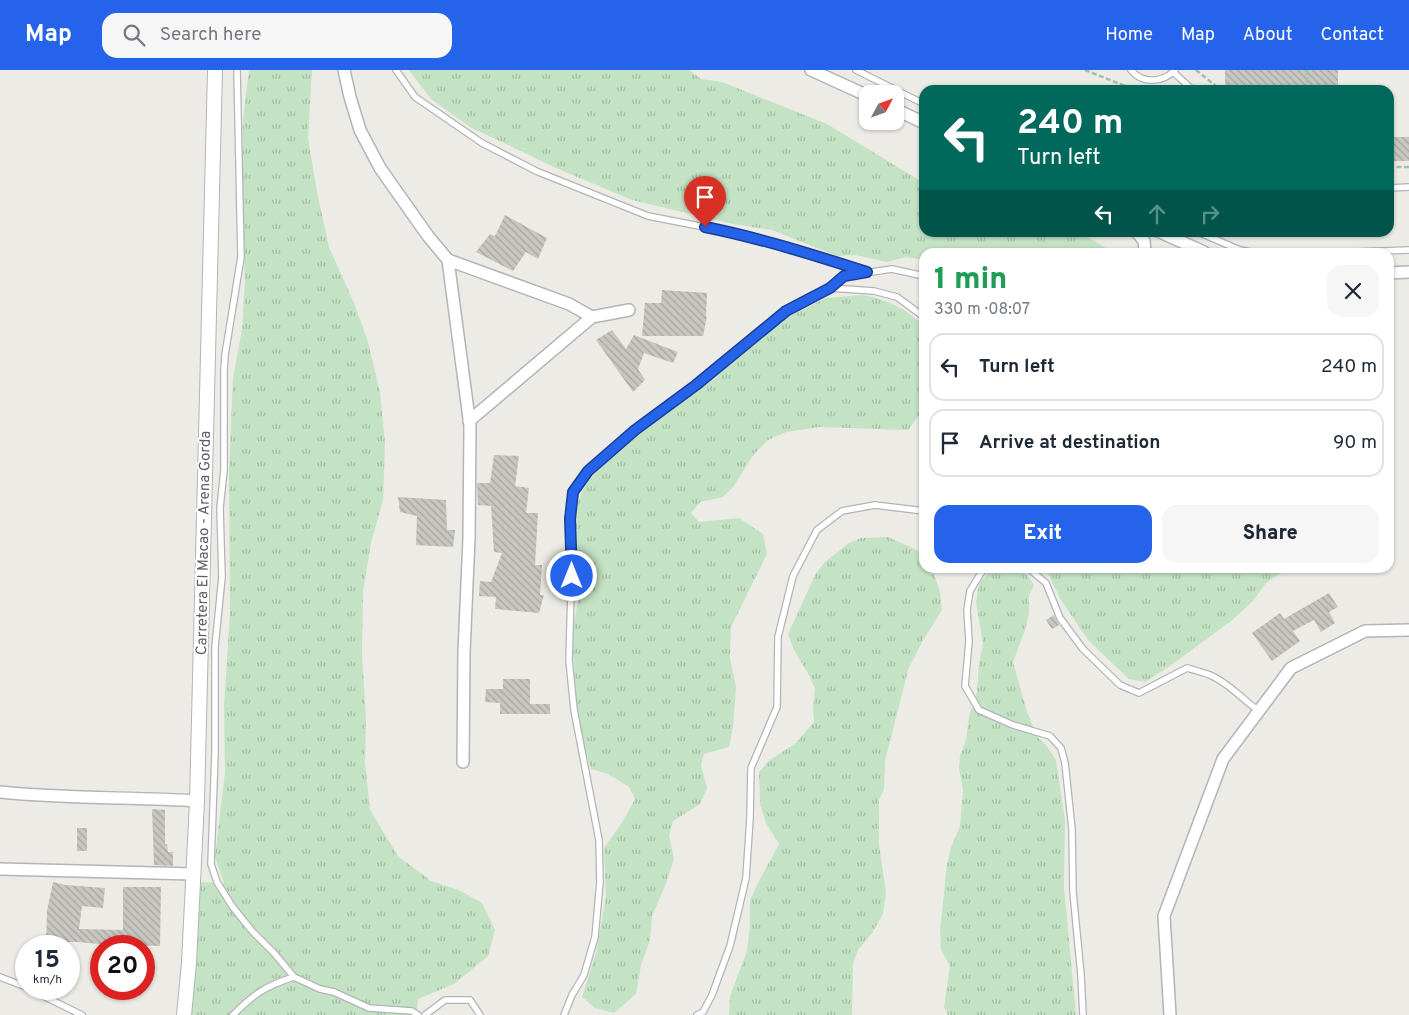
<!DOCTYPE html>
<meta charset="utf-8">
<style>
:root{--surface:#fff;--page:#f6f6f7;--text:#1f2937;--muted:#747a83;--line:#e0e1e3;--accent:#2563eb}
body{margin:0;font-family:Overpass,sans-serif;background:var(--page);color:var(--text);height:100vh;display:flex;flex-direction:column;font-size:19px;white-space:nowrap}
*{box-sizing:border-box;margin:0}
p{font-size:16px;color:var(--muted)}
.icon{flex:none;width:28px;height:28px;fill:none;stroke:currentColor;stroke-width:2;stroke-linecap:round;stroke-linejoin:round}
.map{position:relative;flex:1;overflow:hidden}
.panel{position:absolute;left:919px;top:178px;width:475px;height:325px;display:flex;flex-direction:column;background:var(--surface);border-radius:15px;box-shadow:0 1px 4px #0004}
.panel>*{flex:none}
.banner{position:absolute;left:919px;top:15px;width:475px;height:152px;border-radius:15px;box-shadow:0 1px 4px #0004;background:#00695c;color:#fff;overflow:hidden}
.needle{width:32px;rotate:49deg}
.controls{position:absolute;left:859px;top:15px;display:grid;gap:10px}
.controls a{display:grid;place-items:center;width:45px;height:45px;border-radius:10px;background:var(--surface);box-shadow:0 1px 4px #0004;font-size:25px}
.speed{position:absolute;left:15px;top:865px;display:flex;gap:10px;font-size:25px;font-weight:700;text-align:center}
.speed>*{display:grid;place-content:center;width:65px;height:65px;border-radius:50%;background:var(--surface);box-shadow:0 1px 4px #0004;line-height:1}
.speed small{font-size:12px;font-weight:400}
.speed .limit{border:8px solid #d22;background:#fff;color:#111}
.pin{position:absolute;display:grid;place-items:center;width:42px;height:42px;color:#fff;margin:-51px -21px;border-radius:50% 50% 50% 0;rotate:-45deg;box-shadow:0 0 5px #0007}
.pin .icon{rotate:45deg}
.me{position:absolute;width:55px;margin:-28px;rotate:0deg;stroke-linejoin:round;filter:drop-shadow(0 0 4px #0008)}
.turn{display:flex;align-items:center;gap:18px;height:105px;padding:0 15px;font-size:22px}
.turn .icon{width:65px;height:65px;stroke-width:2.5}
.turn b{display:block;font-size:35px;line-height:42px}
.lanes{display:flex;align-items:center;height:48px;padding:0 15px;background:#0003;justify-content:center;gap:25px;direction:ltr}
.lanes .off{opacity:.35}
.round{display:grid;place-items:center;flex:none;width:52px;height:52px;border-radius:15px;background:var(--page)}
.headline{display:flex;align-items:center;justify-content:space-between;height:85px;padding:0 15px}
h1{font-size:30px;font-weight:800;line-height:38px;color:#1e9e55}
.action{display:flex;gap:10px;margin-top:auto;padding:10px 15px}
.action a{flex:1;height:58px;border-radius:15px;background:var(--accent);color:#fff;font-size:20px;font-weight:800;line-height:58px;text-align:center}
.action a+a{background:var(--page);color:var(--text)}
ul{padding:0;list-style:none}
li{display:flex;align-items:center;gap:15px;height:68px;margin:0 10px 8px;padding:0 5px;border:2px solid var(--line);border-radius:15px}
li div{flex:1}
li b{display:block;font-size:19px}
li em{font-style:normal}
header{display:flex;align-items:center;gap:30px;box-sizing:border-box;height:70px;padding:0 25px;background:var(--accent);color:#fff}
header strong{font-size:24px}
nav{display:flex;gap:28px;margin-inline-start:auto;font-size:18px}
.search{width:350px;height:45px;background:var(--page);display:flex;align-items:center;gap:12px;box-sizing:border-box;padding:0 18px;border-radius:15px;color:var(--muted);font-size:19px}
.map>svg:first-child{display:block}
</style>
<header>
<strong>Map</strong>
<div class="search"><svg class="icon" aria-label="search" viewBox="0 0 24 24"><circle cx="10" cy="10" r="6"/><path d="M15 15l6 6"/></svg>Search here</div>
<nav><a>Home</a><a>Map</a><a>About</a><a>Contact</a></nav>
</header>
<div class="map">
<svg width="1409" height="945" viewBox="0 0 1409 945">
<defs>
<pattern id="grass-tufts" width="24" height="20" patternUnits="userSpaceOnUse" patternTransform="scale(1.25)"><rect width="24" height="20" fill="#c4e2c4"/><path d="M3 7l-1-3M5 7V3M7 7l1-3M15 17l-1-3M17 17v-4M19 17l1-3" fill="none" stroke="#a2baa3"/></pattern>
<pattern id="building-back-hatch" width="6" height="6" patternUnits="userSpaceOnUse" patternTransform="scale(1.25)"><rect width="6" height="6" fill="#c8c6c1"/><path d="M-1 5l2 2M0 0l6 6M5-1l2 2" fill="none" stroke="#a6a4a0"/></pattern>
</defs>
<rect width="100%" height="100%" fill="#edebe5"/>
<g fill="url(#grass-tufts)">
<polygon points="249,0 312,0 308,68 317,122 329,177 354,233 368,272 380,322 385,373 383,430 371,473 363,522 362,584 366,649 365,693 370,740 398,786 431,811 459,820 482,833 495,860 488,886 454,914 418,929 417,945 191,945 190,873 201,812 224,813 215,787 225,702 224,636 230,543 229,401 233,308 242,260 245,211 242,110 243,50"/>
<polygon points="409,0 689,0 701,9 722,12 827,54 924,113 924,162 1070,163 1085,165 1112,182 924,182 924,190 906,187 887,192 855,185 837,186 772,160 733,154 632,130 556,98 470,57 431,29"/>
<path d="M863 225C886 229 908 239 924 257V339L908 360 819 357 786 362 768 370 754 384 733 417 723 427 700 432 691 443 699 452 739 448 763 464 767 484 731 557 730 588 736 617 733 657 729 677 704 684 701 695 707 718 700 734 673 751 669 766 674 789 665 816 652 846 650 870 641 895 636 924 614 943 595 938 582 927 596 883 606 827 604 778 623 751 635 729 629 717 608 704 591 699 578 656 572 565 579 524 576 469 573 455 576 435 587 412 630 368 716 308 745 275 774 254 826 228Z"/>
<path d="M1389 359C1393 385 1398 411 1389 437Z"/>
<polygon points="888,467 917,480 924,486 924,498 932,498 940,522 942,540 923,570 908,600 885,691 884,719 879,730 879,774 886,823 883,844 872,863 858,880 853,893 852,945 729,945 730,926 747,881 750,856 750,830 758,813 779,774 766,753 760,734 759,702 770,690 796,673 814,652 813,638 815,619 809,605 794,580 788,564 816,503 825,492 849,473 861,468"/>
<path d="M992 498C1017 498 1019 493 1034 515L1029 526V543L1025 560 1013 592 1027 642 1038 668 1046 675 1056 690 1065 750 1064 817 1076 945H948L944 937 950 896 941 880 940 861 947 794 951 778 960 756 963 720 959 698 960 686 966 670 969 647 977 622 979 594 983 574 976 532 979 514Z"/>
<polygon points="1045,498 1292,498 1281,503 1266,513 1252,532 1231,551 1170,596 1145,612 1129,609 1088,570 1061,530"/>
</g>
<g fill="url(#building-back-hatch)">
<polygon points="1225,0 1338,0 1338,20 1282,20 1282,16 1225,16"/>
<rect x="1389" y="67" width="20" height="24"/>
<polygon points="505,145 547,168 538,189 526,182 513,201 476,182 490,164 495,166"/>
<polygon points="662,220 707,223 706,246 707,246 703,266 642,266 645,233 661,233"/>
<polygon points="612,260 626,279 634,265 678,282 673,293 644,283 638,299 645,310 633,322 596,270"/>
<polygon points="494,385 519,386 515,416 529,418 526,443 538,443 535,495 542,495 540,525 544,525 539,543 495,539 496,527 479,526 480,511 491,512 502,483 494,482 491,436 478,435 477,413 490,413"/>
<polygon points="398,427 446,430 447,460 455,460 453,477 416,475 417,446 400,442"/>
<polygon points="1329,523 1338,537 1329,542 1335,553 1321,562 1314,550 1293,561 1300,571 1272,591 1252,563 1280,543 1284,549"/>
<polygon points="1054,545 1059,555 1052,559 1046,550"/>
<polygon points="503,609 530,609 530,634 550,634 550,644 500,644 500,633 485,632 486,619 503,619"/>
<polygon points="152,739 165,740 165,774 167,774 168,782 173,782 173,796 154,795"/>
<rect x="77" y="758" width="10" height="23"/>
<polygon points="53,812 65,815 105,818 103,838 82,836 79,859 123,860 123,817 161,817 160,876 110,875 78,872 46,872 47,841"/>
</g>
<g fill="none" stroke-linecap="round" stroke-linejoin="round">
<g stroke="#b2b4b8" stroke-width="8">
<g id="service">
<polyline points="237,0 241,187 225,285 224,301 224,400 220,438 222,507 215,577 215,683 211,794 217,812 232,836 252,861 274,883 294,907 320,919 334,922 369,938 412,941 418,945"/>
<polyline points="396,0 415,27 482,73 536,101 648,146 725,161 822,188 865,202"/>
<polyline points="856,0 924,34"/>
<path d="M1131 0C1142 14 1163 13 1175 0"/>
<polyline points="1173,2 1193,20"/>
<polyline points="1389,118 1409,117"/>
<polyline points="1198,162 1240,180 1251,182"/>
<polyline points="1357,182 1409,180"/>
<polyline points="830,218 874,221 897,227 924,247"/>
<polyline points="984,498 970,521 967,540 969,571 965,616 979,640 1013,655 1050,666 1061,678 1065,693 1072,759 1073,822 1081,905 1083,945"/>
<path d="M1028 498 1046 513 1060 548 1083 579 1120 615 1139 623 1187 598C1194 600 1202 602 1210 605 1229 613 1243 630 1259 641"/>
<polyline points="0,907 26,917"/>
<polyline points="29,919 82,945"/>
<path d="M233 945C254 924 265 916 294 907"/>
<polyline points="425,945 445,930 470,930 480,945"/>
<polyline points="564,945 572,925 584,905 595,867 600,812 599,770 574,640 569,590 572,489 570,449 573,423 588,401 635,361 696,315 785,241 830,218 844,206 892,199 924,206"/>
<polyline points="697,945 703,942 712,925 730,876 746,808 750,748 751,698 777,637 778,567 793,506 817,460 842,441 875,435 924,441"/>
</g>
</g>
<g stroke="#b2b4b8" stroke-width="14">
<g id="minor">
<polyline points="344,0 350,27 360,60 380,98 428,166 448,190 470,356 469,468 464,582 463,692"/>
<polyline points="811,0 868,26"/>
<polyline points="895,39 924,53"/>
<polyline points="1137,162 1144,171 1145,182"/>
<polyline points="1160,162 1204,182"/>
<polyline points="448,190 569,234 592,247"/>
<polyline points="1389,203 1409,202"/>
<polyline points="469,351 592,247 629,240"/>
<path d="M0 722C65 729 131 727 197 731"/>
<polyline points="0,799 194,804"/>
<polyline points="1170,945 1164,846 1223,689 1291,598 1365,561 1409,560"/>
</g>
</g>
<g stroke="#b2b4b8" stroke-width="16">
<polyline id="tertiary" points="184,945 189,893 197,731 215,0"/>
</g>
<g stroke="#9ec2a8" stroke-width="2.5" stroke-dasharray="5 2.5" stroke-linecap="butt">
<polyline points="1085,0 1135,20"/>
<polyline points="1196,0 1221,20"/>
<polyline points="1251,16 1251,20"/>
<polyline points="1307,20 1307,0"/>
<polyline points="1389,97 1409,97"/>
</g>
<use href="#service" stroke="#fff" stroke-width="5.5"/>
<use href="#minor" stroke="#fff" stroke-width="11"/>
<use href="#tertiary" stroke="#fff" stroke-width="14"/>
</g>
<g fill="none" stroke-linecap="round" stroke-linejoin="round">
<g stroke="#184099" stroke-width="12">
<path id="route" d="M572 506 570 449 573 422 588 401 635 360 696 315 786 241 830 218 844 206 867 202C814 185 760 168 705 157"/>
</g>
<use href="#route" stroke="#2563eb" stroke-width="9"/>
</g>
<g text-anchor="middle" stroke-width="4" stroke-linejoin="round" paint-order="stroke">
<g font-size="15" fill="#5c5f63" stroke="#fff">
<text transform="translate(203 473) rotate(-89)" y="5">Carretera El Macao - Arena Gorda</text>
</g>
</g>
</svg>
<div class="controls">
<a><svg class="needle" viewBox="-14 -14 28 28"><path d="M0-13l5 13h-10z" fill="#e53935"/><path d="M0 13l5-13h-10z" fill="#747a83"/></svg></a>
</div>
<div class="speed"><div>15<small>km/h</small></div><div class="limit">20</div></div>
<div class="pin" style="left:705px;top:157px;background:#d93025"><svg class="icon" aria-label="arrive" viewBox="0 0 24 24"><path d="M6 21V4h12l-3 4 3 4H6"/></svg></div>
<svg class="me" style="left:572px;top:506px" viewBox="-20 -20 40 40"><circle r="17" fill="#2563eb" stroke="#fff" stroke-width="3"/><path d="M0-11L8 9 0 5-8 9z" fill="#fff"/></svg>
<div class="banner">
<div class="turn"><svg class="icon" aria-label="left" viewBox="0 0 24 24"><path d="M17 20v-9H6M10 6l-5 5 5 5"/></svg><div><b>240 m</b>Turn left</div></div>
<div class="lanes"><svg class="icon" aria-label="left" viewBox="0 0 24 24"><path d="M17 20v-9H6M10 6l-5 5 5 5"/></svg><svg class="icon off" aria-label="ahead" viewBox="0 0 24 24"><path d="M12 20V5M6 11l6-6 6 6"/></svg><svg class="icon off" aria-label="right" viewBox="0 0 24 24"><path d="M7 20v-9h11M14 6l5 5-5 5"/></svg></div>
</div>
<section class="panel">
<div class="headline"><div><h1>1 min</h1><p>330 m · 08:07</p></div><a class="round"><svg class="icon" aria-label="close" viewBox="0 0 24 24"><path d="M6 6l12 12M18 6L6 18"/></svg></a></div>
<ul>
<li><svg class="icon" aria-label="left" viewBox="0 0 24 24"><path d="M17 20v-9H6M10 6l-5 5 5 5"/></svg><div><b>Turn left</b></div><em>240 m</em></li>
<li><svg class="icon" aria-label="arrive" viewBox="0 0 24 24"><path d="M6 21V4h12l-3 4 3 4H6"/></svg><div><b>Arrive at destination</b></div><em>90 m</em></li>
</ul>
<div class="action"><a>Exit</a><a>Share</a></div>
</section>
</div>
